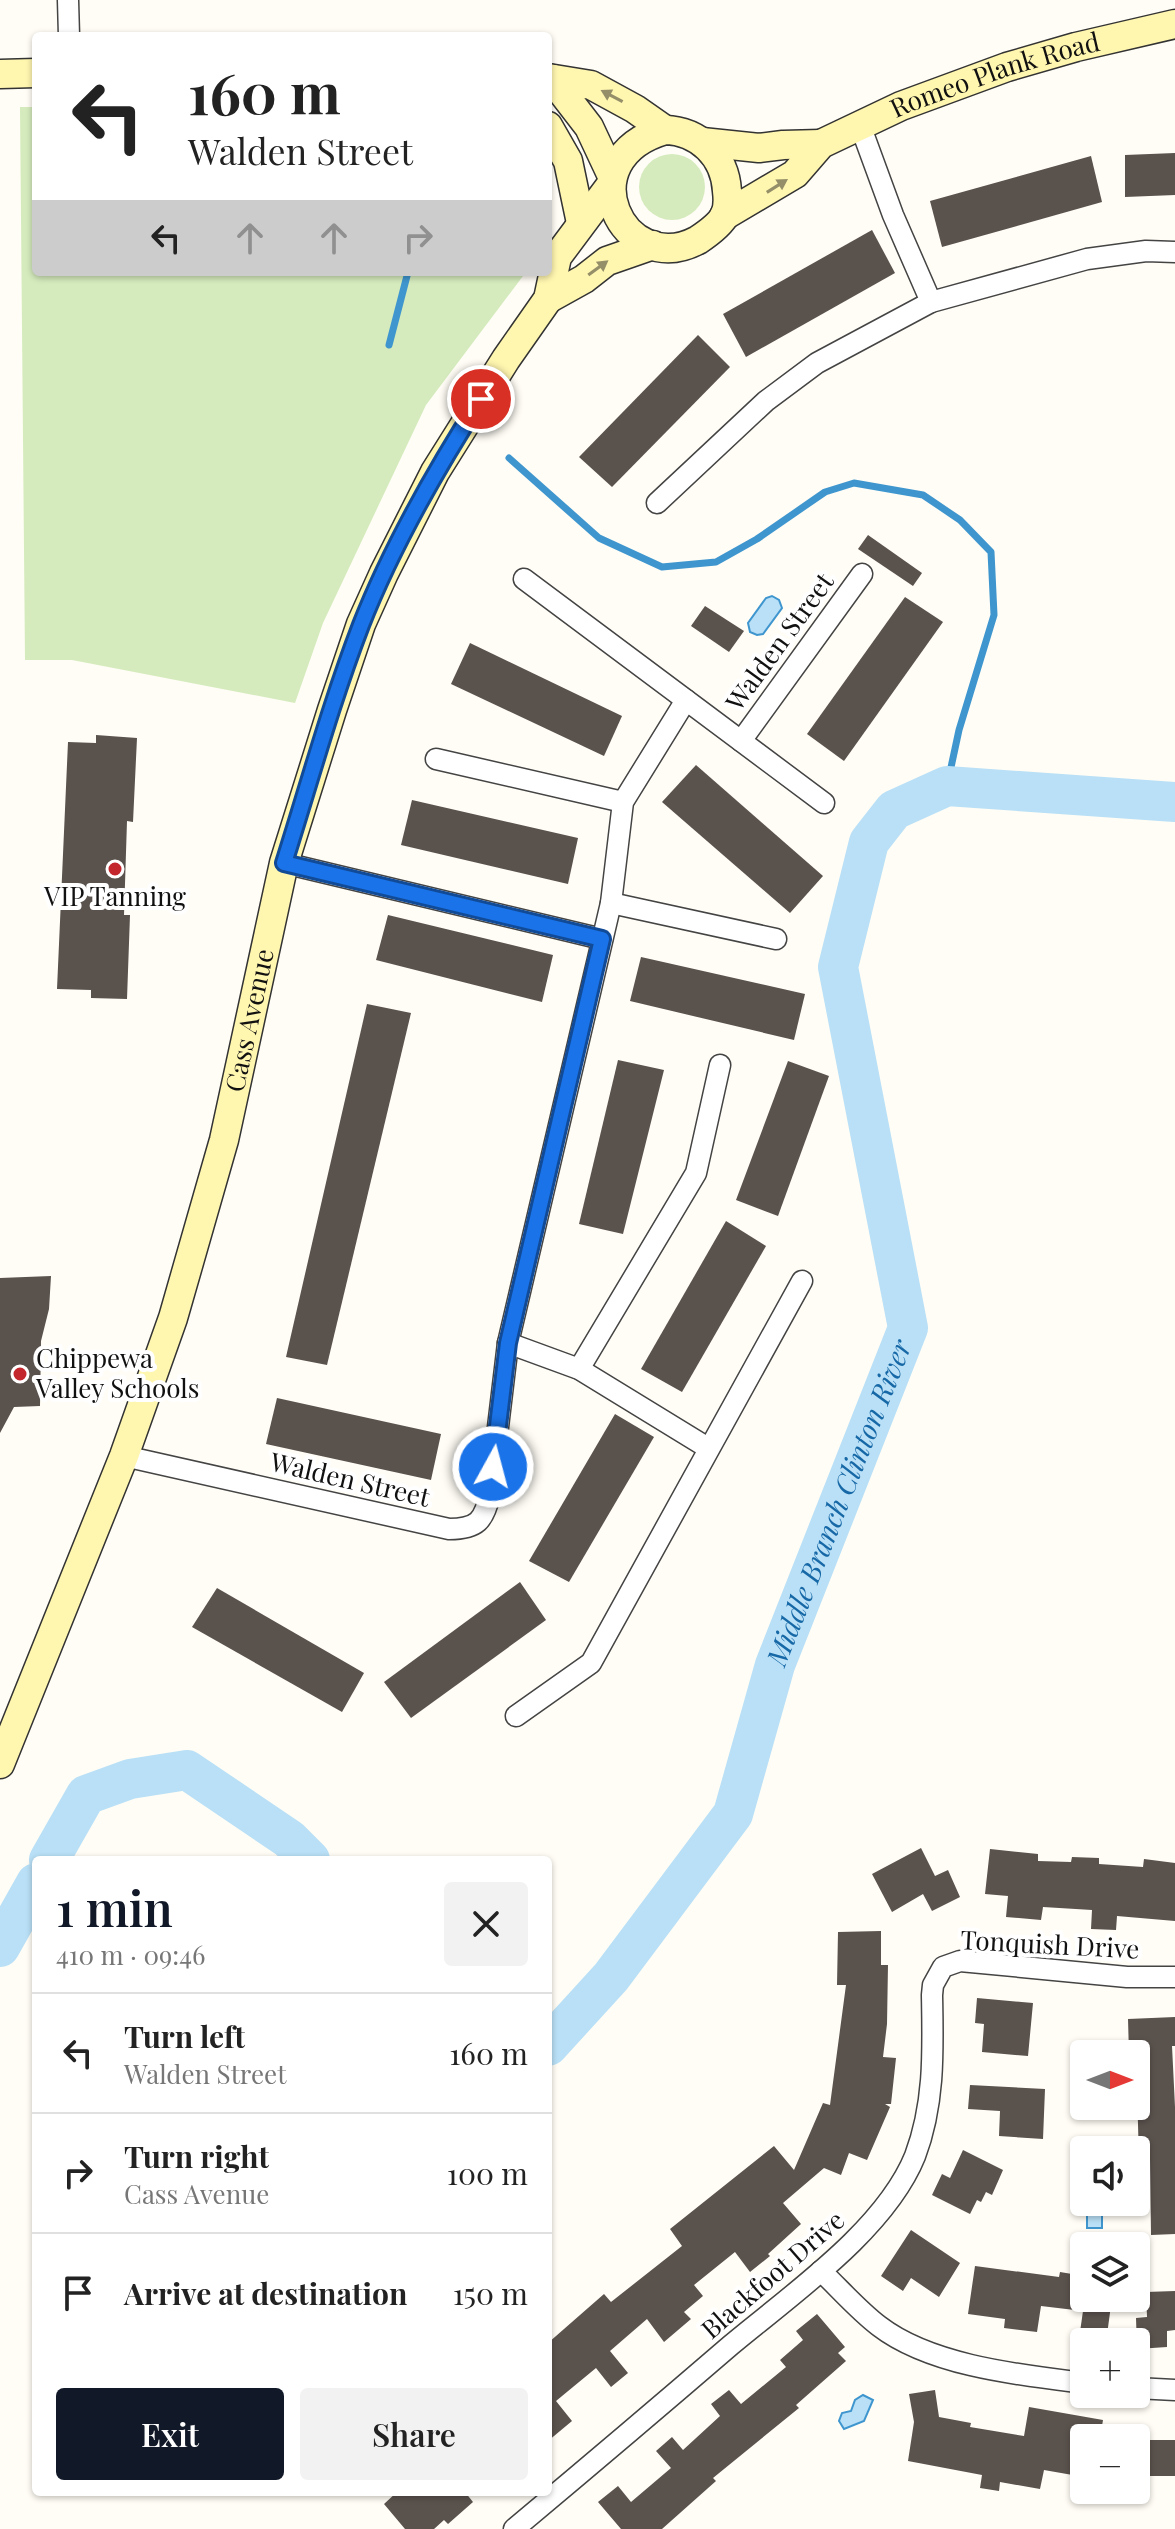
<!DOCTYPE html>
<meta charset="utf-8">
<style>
:root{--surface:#fff;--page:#f2f2f2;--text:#222;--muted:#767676;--line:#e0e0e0;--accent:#111827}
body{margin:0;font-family:"Playfair Display",serif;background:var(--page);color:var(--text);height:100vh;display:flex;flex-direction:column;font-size:30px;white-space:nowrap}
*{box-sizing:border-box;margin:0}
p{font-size:26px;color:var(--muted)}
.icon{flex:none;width:44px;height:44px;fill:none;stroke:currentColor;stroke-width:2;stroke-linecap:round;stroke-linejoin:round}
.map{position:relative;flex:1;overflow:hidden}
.side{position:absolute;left:32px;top:1856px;width:520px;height:640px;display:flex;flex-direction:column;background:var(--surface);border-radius:8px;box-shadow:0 2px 6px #0004}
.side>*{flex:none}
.banner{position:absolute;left:32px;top:32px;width:520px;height:244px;border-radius:8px;box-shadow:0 2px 6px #0004;background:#fff;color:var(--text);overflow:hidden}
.needle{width:52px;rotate:90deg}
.tools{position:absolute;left:1070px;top:2040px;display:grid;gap:16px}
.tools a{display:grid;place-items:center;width:80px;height:80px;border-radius:8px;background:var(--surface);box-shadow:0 2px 6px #0004;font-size:40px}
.pin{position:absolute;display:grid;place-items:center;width:68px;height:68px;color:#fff;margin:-34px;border:4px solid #fff;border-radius:50%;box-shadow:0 2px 8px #0007}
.me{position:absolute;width:88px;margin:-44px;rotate:7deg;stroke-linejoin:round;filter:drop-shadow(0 0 6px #0008)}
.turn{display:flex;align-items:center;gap:28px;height:168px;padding:0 24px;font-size:36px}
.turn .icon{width:104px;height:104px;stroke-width:2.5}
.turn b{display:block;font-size:56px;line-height:68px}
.lanes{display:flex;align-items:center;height:76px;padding:0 24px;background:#0003;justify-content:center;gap:40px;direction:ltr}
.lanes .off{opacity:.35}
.round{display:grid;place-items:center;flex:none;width:84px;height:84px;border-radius:8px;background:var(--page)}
.overview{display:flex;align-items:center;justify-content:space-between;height:136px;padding:0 24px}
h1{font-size:48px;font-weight:600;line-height:60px;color:var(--accent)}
.button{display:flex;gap:16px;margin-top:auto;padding:16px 24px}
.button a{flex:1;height:92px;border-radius:8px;background:var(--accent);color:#fff;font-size:32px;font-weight:600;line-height:92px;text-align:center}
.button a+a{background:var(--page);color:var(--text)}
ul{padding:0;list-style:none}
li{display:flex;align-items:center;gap:24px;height:120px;padding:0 24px;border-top:2px solid var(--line)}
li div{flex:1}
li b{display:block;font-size:30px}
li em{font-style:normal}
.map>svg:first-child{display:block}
</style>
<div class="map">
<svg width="1175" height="2529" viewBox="0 0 1175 2529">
<rect width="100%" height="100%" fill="#fffdf5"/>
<g fill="#d5ebbd">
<polygon points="20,107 36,107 36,272 526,272 426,405 323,623 295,703 72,660 25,660"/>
<circle cx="672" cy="187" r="33"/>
</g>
<g fill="#b9e0f7" stroke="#3f96cf" stroke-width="2">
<polygon points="772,596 779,600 782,608 763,634 757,635 750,632 748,623 766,598"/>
<polygon points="1087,2202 1108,2202 1102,2204 1102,2228 1087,2228"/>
<polygon points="863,2395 873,2400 864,2421 844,2429 839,2421 842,2413 851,2411 855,2400"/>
</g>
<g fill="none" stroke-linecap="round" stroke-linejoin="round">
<g stroke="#3f96cf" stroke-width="7">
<polyline points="389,345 408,272"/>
<polyline points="509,458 599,538 662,567 716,562 757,539 825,492 854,483 923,495 960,520 991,552 994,615 959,730 947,786"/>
</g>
<g stroke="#b9e0f7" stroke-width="40">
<polyline points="49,1860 86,1795 130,1779 187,1770 289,1839 310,1860"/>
<polyline points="0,1947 36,1883"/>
<path id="s1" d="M548 2046 611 1977 733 1814 775 1665 908 1328 838 967 869 842 894 810 947 786 1175 802"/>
</g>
</g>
<g fill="#5a524d">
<polygon points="1175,153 1175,195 1125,197 1125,155"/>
<polygon points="1091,156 1102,202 942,247 930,201"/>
<polygon points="872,230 895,273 746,357 723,314"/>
<polygon points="698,335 730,367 612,487 579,457"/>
<polygon points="868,535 922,573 913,586 858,549"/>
<polygon points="905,597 943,622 844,761 807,734"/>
<polygon points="705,606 744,631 729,652 691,626"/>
<polygon points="470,643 622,716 604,756 451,684"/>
<polygon points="96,735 137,738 133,822 127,821 124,915 130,915 127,999 91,998 91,990 57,989 68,742 96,743"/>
<polygon points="696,765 823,876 790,913 662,802"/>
<polygon points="412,800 578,838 568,884 401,845"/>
<polygon points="388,915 553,955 542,1002 376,960"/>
<polygon points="641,957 805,994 794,1040 630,1001"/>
<polygon points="367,1004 411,1013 327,1365 286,1357"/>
<polygon points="618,1060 664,1070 623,1234 579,1224"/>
<polygon points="788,1061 829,1076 778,1216 736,1200"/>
<polygon points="726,1221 766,1246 682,1392 641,1369"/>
<polygon points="51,1276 49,1309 41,1341 40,1406 14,1407 0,1433 0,1278"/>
<polygon points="277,1398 441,1434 431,1480 266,1444"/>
<polygon points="615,1414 654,1437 569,1582 529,1561"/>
<polygon points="520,1582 546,1620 411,1718 384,1682"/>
<polygon points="217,1588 364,1673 342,1712 192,1627"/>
<polygon points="921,1848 935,1876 948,1870 960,1897 932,1911 923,1894 892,1912 872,1874"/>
<polygon points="990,1849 1038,1854 1038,1861 1071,1862 1072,1857 1099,1858 1099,1864 1143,1867 1144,1859 1175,1863 1175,1921 1117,1916 1116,1930 1091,1929 1092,1910 1043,1907 1041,1920 1006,1917 1008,1896 985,1894"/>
<polygon points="881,1931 881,1965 888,1965 887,2024 883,2057 896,2058 891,2104 885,2104 890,2107 867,2160 849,2153 841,2175 824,2168 783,2203 801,2224 768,2254 770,2256 750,2272 735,2252 694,2285 703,2296 684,2312 691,2319 664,2342 647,2319 610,2351 628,2373 611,2387 596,2368 556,2401 572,2421 548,2441 548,2343 604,2294 611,2302 682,2246 670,2229 774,2146 794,2170 823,2103 830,2105 846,1985 837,1985 838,1932"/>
<polygon points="977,1998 1033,2003 1028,2056 982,2052 984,2024 975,2023"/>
<polygon points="1175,2017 1175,2046 1172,2046 1175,2107 1175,2234 1151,2235 1150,2159 1139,2160 1136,2054 1129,2054 1128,2019"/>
<polygon points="970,2085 1045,2089 1043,2139 999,2136 1000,2111 968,2109"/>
<polygon points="963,2150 1003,2170 992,2195 986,2192 981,2202 977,2200 970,2214 932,2195 942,2174 950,2178"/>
<polygon points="911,2230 960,2263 939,2297 911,2278 903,2291 881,2276"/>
<polygon points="975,2266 1059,2277 1060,2272 1084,2276 1084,2306 1085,2298 1112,2298 1106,2342 1079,2339 1083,2311 1041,2306 1037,2332 1004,2328 1005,2319 968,2314"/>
<polygon points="1175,2291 1175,2330 1167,2331 1167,2347 1137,2349 1136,2318 1147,2317 1146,2292"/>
<polygon points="817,2314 845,2347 838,2353 846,2361 796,2405 799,2408 713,2478 716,2481 662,2529 621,2529 598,2502 618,2486 631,2502 671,2468 656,2451 672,2437 683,2450 720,2416 711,2404 729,2390 741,2404 786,2367 780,2360 803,2340 796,2331"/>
<polygon points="935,2390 939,2417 971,2423 970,2427 1024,2436 1029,2407 1103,2420 1100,2438 1084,2438 1084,2477 1044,2470 1040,2489 1000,2482 999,2491 980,2488 982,2475 908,2461 914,2422 909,2394"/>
<rect x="1149" y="2440" width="26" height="36"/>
<polygon points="397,2492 465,2492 473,2502 448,2524 444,2520 434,2529 405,2529 384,2504"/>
</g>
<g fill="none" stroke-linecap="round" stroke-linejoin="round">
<g stroke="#444" stroke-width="23">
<g id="street">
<polyline points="68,0 69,36"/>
<polyline points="860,125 893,215 931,302"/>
<polyline points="657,503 766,401 817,363 931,302 1087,259 1146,251 1175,252"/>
<polyline points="524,579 824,803"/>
<polyline points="741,741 862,574"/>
<polyline points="436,759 623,802"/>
<polyline points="284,863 602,939"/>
<polyline points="611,903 776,939"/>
<polyline points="508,1343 579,1369 708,1448"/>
<polyline points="579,1369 696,1173 720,1065"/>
<path d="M124 1456 449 1529C477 1529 484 1521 490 1494L508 1343 611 903 623 802 686 700"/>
<polyline points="516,1716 591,1663 802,1281"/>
<path d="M821 2271C840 2289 858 2310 879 2326 931 2366 1020 2375 1084 2383"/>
<polyline points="1136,2388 1175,2390"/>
<path d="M514 2529C587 2468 659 2407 731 2345 792 2294 885 2230 915 2156 935 2103 933 2050 932 1995L933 1985 943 1967 960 1961 1127 1977H1175"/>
</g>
</g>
<g stroke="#333" stroke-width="31">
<g id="secondary">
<polyline points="0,74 36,73"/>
<polyline points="548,78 591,85 635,109 665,130"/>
<polyline points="552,79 589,127 612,176"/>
<polyline points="548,126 568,161 581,223"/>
<path d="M665 130C699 131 725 156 727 191 728 199 728 208 725 215 720 225 707 234 698 240 623 280 565 159 665 130Z"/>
<polyline points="702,142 759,148 783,145 821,144"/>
<path id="s2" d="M724 216 795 174 821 144 901 106 1007 67 1076 47 1175 24"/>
<polyline points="548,299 584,279 607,261 653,245"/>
<path id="s3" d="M0 1764 124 1456 173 1318 224 1140 284 863 332 710 361 624 384 573 435 472 506 359 548 299 557 257 610 186"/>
</g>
</g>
<use href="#street" stroke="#fff" stroke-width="20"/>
<use href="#secondary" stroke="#fff6b0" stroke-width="28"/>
</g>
<defs><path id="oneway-solid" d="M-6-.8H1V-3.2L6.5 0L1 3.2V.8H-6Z" transform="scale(2)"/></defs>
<g fill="#948f68">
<use href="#oneway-solid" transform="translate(612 96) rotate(-152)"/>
<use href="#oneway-solid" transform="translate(777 186) rotate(-32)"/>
<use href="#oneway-solid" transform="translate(598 268) rotate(-36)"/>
</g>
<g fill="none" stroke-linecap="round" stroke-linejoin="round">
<g stroke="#114b97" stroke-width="20">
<path id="route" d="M481 399C435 471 392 546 361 625 331 703 309 784 284 863L602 939 508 1343 493 1467"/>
</g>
<use href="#route" stroke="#1a73e8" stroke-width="14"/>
</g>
<g fill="#c4262e" stroke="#fff" stroke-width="3">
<circle cx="115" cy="869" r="8"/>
<circle cx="20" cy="1374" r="8"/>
</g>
<g text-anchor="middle" stroke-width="8" stroke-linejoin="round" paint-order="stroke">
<g font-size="26" fill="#111" stroke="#fff">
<text dy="9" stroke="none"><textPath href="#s2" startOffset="310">Romeo Plank Road</textPath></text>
<text transform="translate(780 642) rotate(-54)" y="9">Walden Street</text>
<text dy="9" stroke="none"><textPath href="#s3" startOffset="786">Cass Avenue</textPath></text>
<text transform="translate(350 1480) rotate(13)" y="9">Walden Street</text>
<text transform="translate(1050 1945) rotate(3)" y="9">Tonquish Drive</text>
<text transform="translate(773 2275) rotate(-41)" y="9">Blackfoot Drive</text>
</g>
<g font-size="26" fill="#111" stroke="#fff">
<text x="115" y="906">VIP Tanning</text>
<text x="36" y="1368" text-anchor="start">Chippewa<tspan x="36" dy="30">Valley Schools</tspan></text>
</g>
<g font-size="28" font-style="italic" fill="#1768a6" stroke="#fff">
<text dy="10" stroke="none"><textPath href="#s1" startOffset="626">Middle Branch Clinton River</textPath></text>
</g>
</g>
</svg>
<div class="tools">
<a><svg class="needle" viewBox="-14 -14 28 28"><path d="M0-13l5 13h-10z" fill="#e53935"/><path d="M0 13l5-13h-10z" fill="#767676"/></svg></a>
<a><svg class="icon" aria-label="sound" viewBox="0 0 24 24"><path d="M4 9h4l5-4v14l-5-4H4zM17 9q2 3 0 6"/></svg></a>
<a><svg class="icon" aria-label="layers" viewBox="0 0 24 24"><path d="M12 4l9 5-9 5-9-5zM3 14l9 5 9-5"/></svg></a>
<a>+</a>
<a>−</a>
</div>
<div class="pin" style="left:481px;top:399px;background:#d93025"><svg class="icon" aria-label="arrive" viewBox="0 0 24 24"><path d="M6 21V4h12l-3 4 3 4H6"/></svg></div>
<svg class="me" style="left:493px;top:1467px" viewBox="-20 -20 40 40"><circle r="17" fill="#1a73e8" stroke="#fff" stroke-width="3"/><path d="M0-11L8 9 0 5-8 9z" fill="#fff"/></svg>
<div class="banner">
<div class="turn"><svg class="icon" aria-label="left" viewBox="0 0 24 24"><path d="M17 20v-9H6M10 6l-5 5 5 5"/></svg><div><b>160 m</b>Walden Street</div></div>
<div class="lanes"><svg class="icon" aria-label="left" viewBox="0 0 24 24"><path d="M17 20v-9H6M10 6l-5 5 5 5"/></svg><svg class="icon off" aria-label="ahead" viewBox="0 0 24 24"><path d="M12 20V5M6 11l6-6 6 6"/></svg><svg class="icon off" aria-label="ahead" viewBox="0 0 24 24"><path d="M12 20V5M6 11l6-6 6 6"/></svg><svg class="icon off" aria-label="right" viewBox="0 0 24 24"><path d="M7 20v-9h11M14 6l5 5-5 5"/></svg></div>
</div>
<section class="side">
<div class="overview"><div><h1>1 min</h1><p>410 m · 09:46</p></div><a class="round"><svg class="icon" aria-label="close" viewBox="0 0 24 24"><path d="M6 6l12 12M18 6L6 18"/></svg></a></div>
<ul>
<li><svg class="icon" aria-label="left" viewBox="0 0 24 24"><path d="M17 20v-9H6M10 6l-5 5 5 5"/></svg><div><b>Turn left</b><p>Walden Street</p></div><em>160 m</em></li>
<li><svg class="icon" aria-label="right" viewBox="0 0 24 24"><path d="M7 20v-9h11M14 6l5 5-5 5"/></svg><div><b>Turn right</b><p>Cass Avenue</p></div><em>100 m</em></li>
<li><svg class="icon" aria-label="arrive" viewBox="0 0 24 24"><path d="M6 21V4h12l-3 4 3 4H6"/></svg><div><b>Arrive at destination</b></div><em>150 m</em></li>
</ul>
<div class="button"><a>Exit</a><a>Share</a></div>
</section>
</div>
